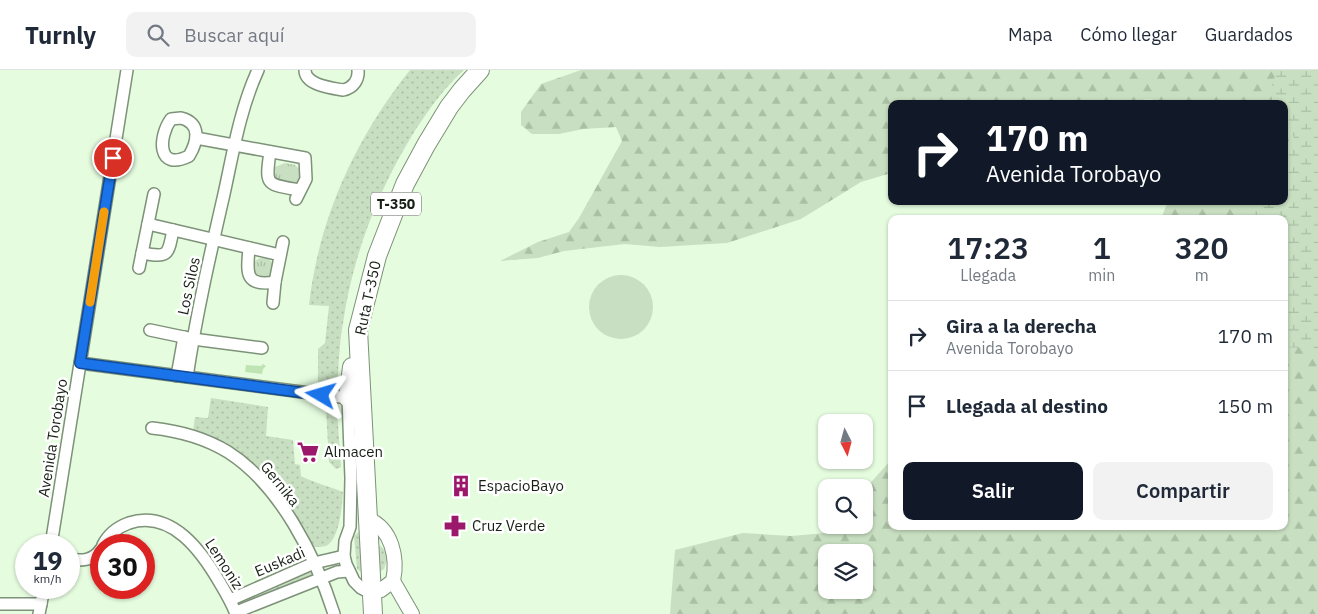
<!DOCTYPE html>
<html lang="es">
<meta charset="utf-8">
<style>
:root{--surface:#fff;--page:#f2f2f3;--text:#1f2937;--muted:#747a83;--line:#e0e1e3;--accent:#111827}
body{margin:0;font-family:"IBM Plex Sans",sans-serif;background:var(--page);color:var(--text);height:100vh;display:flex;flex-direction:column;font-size:19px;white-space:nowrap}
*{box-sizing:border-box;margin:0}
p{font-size:16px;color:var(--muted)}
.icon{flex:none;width:28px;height:28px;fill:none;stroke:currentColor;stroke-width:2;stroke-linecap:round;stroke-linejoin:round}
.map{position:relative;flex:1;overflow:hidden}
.drawer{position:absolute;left:888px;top:145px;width:400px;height:315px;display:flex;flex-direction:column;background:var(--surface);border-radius:10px;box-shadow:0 1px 4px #0004}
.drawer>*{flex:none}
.hud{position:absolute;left:888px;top:30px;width:400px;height:105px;border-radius:10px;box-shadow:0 1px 4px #0004;background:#111827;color:#fff;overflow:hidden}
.needle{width:32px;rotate:174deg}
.buttons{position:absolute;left:818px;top:344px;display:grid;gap:10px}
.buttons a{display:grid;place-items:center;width:55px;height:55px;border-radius:10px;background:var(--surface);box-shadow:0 1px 4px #0004;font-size:25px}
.speed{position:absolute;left:15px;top:464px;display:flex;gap:10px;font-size:25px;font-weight:700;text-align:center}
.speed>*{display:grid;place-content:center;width:65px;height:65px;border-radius:50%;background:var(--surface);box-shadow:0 1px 4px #0004;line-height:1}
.speed small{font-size:12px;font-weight:400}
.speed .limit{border:8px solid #d22;background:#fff;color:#111}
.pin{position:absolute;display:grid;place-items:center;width:42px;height:42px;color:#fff;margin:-21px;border:2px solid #fff;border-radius:50%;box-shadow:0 1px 5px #0007}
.me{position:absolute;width:55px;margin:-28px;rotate:277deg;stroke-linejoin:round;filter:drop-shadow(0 0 4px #0008)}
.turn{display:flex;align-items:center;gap:18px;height:105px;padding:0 15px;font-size:22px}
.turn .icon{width:65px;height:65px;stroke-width:2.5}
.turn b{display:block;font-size:35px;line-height:42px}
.eta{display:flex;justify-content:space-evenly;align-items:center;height:85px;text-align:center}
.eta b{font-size:30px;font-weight:600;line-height:35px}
.cta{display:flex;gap:10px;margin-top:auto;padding:10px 15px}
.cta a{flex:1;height:58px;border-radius:10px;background:var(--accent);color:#fff;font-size:20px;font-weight:600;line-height:58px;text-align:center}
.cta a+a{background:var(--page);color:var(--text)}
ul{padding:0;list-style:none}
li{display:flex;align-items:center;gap:15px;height:70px;padding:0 15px;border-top:1px solid var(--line)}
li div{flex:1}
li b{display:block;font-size:19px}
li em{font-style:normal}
header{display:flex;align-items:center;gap:30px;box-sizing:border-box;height:70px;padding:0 25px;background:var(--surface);border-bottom:1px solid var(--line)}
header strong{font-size:24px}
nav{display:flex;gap:28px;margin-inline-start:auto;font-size:18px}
.search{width:350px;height:45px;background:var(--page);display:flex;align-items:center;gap:12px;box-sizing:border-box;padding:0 18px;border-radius:10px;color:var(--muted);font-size:19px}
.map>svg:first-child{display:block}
</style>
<header>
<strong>Turnly</strong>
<div class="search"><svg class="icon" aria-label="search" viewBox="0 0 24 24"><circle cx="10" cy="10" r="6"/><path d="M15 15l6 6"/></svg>Buscar aquí</div>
<nav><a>Mapa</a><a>Cómo llegar</a><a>Guardados</a></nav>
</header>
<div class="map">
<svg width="1318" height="544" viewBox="0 0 1318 544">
<defs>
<pattern id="grass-dots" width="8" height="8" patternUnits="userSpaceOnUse" patternTransform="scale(1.25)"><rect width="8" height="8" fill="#c8dfc1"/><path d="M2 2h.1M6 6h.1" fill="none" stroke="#abbfa5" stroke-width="1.8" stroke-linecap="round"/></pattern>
<pattern id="forest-firs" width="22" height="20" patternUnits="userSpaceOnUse" patternTransform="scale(1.25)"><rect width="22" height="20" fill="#c8dfc1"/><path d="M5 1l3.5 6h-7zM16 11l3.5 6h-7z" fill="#abbfa5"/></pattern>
<pattern id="wetland-marsh" width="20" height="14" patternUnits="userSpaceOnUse" patternTransform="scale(1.25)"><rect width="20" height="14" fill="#c8dfc1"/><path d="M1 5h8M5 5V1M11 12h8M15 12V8" fill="none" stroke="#abbfa5"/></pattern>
<pattern id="park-tufts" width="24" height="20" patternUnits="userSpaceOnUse" patternTransform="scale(1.25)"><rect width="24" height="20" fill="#c8dfc1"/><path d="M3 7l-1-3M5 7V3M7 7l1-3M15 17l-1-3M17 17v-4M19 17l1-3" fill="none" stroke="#abbfa5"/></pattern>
</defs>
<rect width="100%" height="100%" fill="#e5fcdf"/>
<g fill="url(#grass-dots)">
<path d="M410 0H464C445 17 430 38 416 59 379 118 353 184 343 253 339 274 339 296 337 317L318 315V279L325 273 329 236 309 235C319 148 355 69 410 0Z"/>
<path d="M211 328 268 337 266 366 293 370 295 394 300 395 301 406C314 413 329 416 343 422 342 435 340 469 326 476 322 477 317 477 313 477L266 407 227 375 193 361 195 347 208 348Z"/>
<polygon points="329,338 337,340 341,397 336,399 329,392 326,339"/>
<polygon points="362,459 366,506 357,499 354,466"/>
<polygon points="373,471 383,478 388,487 384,499 376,504"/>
<polygon points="313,499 317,508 249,532 246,527"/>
</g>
<g fill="url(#forest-firs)" fill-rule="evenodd">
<path d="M581 0H1287L1280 34H1163C1154 26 1137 30 1127 34H891V103L861 112 801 149 727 173 660 177 625 174 564 181 538 188 500 191 538 172 569 162 579 148 622 71 616 57 583 59 559 64H532L521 55V42L541 14Z"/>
<polygon points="1284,48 1304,64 1284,105"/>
<polygon points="1168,131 1263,131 1261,149 1161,149"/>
<path d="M1284 265 1318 270V544H670L675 480 743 463 791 466 825 463 834 455H864V420L891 390V456H1284ZM826 482H864V520H826Z"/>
</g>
<polygon fill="url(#wetland-marsh)" points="1278,0 1318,0 1318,279 1286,277 1284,275 1284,149 1253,149 1255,131 1284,131 1284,90 1294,67 1284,58 1284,34 1272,34 1272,13"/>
<g fill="url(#park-tufts)">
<polygon points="285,93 295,95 300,100 299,111 294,116 281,114 273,107 275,97"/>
<circle cx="263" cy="199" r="11"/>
</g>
<circle fill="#c8dfc1" cx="621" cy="237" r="32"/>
<polygon fill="#bde4b2" points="263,294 266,296 263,299 262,304 245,302 246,295 261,296"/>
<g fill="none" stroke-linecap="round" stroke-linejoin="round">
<g stroke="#7d9278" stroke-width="14">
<g id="minor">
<path d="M305 0C305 15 331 18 343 20 353 18 359 10 358 0"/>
<path d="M181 48C201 53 198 71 189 86 157 102 158 67 171 49Z"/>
<polyline points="196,68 305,88 306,109 296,129"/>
<path d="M270 82C265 116 266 114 299 120"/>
<polyline points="148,154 280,185"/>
<path d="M249 178C247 202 244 217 275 212"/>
<path d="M142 183C169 188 168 185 173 160"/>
<polyline points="139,198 154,124"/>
<polyline points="273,233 275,212 283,172"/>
<polyline points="150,260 193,269 262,278"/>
<polyline points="80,293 348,328 351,408 350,457 345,471 344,486 346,494 354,511 361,518 371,523"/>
<polyline points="177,306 184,267"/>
<path d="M187 307C196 246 210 185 224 124 233 83 240 39 258 0"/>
<path d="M152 358C180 361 205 368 228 382 280 415 316 487 334 544"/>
<polyline points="51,475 127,0"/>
<path d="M103 475C108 465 118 457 129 453 172 439 202 482 220 513 226 523 232 533 236 544"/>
<path d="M69 489C82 491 93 491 101 479"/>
<polyline points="230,530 314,493 344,486"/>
<polyline points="0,534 41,534"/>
<polyline points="236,542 337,502 349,501"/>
<polyline points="39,544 44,518"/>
</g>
</g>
<g stroke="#7d9278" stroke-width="16">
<g id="tertiary">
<path d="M368 449C392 459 398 488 393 511L381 520 371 523"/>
<polyline points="393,511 412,544"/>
</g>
</g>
<g stroke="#7d9278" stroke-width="20">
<g id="primary">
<polyline points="348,328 352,297"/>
<polyline points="373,544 358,260 377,186 405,114 426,75 449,37 462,20 480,0"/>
</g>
</g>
<use href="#minor" stroke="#fff" stroke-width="11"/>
<use href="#tertiary" stroke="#fff" stroke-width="14"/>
<use href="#primary" stroke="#fff" stroke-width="18"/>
</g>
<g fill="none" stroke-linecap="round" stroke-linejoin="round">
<g stroke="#114b97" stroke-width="12">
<polyline id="route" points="113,88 80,293 321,325"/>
</g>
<use href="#route" stroke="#1a73e8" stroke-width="9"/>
<polyline stroke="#f59e0b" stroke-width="9" points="90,232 104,142"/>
</g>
<defs>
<g id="supermarket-bare" transform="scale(1.725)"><path d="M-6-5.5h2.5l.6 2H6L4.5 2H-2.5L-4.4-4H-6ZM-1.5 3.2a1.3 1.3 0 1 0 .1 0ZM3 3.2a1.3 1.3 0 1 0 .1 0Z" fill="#9c186a" stroke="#fff" stroke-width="2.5" paint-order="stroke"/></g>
<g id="building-bare" transform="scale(1.725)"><path d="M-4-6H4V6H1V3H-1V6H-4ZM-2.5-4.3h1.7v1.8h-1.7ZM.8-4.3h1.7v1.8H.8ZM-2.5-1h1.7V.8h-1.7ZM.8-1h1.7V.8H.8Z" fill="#9c186a" stroke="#fff" stroke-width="2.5" paint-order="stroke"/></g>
<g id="pharmacy-bare" transform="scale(1.725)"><path d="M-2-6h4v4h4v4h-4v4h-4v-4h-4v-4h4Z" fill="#9c186a" stroke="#fff" stroke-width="2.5" paint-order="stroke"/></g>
</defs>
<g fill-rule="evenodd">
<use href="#supermarket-bare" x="308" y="382"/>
<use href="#building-bare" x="461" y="416"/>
<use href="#pharmacy-bare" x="455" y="456"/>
</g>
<g text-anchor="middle" stroke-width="5" stroke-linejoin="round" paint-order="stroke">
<rect fill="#fff" stroke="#5d635b" stroke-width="1" x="371" y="122.5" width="50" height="23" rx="4"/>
<g font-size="14" font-weight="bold" fill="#172015">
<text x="396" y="139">T-350</text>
</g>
<g font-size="15" fill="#172015" stroke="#fff">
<text transform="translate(189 216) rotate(-78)" y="5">Los Silos</text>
<text transform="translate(368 228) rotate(-78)" y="5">Ruta T-350</text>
<text transform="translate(53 368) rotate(-81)" y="5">Avenida Torobayo</text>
<text transform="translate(280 414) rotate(51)" y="5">Gernika</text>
<text transform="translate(280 492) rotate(-23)" y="5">Euskadi</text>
<text transform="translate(224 494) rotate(57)" y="5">Lemoniz</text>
</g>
<g font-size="15" fill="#172015" stroke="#fff" text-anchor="start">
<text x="324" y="387">Almacen</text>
<text x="478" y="421">EspacioBayo</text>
<text x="472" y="461">Cruz Verde</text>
</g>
</g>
</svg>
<div class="buttons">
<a><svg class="needle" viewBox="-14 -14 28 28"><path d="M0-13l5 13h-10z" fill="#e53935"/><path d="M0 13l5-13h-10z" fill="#747a83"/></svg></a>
<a><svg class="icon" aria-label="search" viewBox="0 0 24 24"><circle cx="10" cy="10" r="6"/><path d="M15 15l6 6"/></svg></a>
<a><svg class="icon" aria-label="layers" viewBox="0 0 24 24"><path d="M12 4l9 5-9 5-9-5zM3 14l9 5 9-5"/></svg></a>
</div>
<div class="speed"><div>19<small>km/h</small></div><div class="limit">30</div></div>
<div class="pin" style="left:113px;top:88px;background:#d93025"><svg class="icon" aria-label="arrive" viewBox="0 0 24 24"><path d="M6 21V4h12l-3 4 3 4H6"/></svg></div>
<svg class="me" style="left:321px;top:325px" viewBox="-20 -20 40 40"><path d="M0-17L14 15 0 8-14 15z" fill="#1a73e8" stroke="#fff" stroke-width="4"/></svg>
<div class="hud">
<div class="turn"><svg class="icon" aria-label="right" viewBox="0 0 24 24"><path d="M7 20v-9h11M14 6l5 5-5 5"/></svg><div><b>170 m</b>Avenida Torobayo</div></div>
</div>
<section class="drawer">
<div class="eta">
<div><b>17:23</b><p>Llegada</p></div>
<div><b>1</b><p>min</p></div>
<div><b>320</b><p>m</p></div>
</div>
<ul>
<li><svg class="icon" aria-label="right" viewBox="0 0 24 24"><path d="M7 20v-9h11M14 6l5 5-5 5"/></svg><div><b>Gira a la derecha</b><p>Avenida Torobayo</p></div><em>170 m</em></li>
<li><svg class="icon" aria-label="arrive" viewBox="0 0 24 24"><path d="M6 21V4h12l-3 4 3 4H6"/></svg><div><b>Llegada al destino</b></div><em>150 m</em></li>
</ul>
<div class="cta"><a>Salir</a><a>Compartir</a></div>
</section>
</div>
